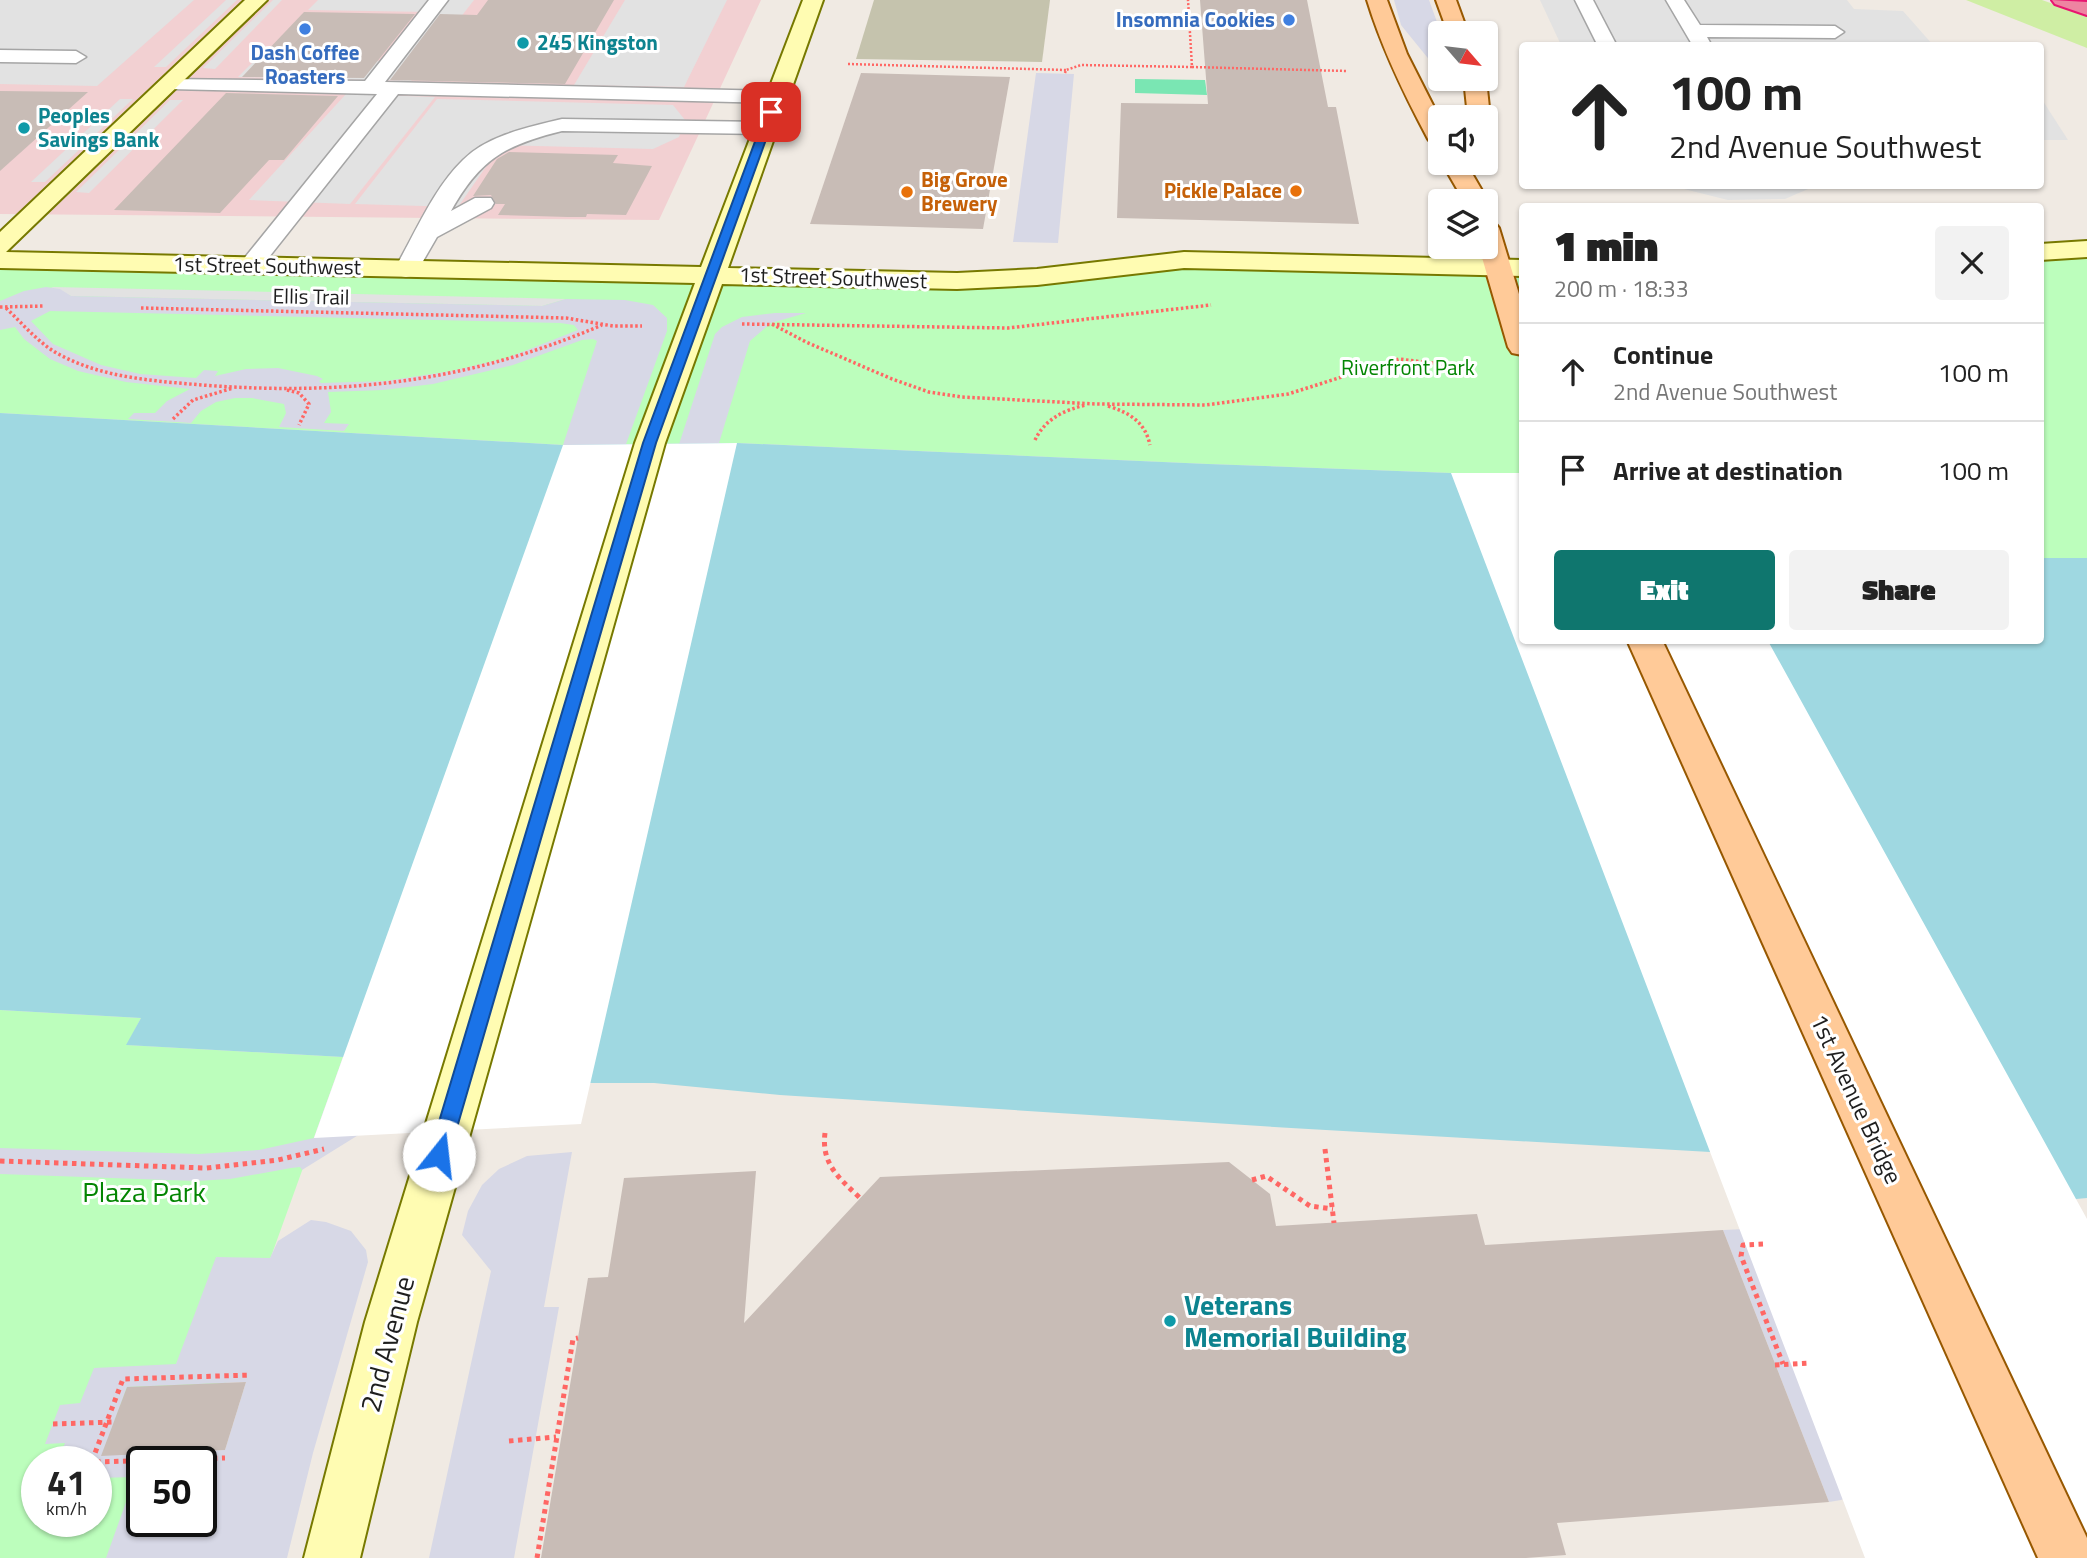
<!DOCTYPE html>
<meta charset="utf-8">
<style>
:root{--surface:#fff;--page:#f2f2f2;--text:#222;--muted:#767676;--line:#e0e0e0;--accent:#0f766e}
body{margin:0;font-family:"Titillium Web",sans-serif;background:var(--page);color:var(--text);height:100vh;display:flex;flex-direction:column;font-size:26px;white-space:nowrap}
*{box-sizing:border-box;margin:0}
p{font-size:23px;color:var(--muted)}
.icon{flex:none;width:38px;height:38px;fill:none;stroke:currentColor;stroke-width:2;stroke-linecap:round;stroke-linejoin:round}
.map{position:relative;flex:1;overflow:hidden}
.details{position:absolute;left:1519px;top:203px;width:525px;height:441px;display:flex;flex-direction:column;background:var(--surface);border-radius:7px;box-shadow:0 2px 5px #0004}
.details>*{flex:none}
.hud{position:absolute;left:1519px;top:42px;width:525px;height:147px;border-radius:7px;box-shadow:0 2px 5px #0004;background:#fff;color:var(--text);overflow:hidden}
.needle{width:46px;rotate:118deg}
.controls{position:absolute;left:1428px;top:21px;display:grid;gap:14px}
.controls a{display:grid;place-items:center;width:70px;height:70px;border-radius:7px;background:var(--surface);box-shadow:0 2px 5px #0004;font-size:35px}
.speed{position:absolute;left:21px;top:1446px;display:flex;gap:14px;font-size:35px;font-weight:700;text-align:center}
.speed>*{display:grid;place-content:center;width:91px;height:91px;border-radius:50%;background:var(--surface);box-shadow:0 2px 5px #0004;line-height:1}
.speed small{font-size:18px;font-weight:400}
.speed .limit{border:4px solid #111;border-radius:10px;background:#fff;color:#111}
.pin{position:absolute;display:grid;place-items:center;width:60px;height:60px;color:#fff;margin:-30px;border-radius:14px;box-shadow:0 4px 10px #0006}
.me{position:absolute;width:77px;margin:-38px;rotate:16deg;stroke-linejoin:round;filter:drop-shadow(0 0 5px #0008)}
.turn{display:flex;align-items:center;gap:24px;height:147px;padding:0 35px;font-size:32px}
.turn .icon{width:91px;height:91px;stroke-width:2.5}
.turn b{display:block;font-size:49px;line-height:60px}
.round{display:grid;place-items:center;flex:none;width:74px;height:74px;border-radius:7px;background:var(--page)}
.headline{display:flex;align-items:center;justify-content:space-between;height:119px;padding:0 35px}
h1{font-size:42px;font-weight:800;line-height:52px}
.button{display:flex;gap:14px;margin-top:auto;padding:14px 35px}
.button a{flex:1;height:80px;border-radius:7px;background:var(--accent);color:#fff;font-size:28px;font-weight:800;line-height:80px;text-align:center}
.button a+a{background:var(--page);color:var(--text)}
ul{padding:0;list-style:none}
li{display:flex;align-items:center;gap:21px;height:98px;padding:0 35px;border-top:2px solid var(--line)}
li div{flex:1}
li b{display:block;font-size:26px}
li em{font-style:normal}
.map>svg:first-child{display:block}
</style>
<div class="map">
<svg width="2087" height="1558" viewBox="0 0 2087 1558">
<rect width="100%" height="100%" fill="#f0eae3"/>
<polygon fill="#f2d0d2" points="0,0 761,0 659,220 0,214"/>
<polygon fill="#c5c3ad" points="874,0 1050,0 1042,62 856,59"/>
<polygon fill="#cfeea4" points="1966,0 2042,0 2087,16 2087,48"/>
<g fill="#bcfebc" fill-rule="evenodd">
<polygon points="2087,249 2087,558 2041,558 2041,252"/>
<polygon points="0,260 869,279 1252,260 1522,268 1522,473 1451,473 1208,464 737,443 563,445 0,413"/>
<path d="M0 1010 141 1018 127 1045 343 1057 228 1376 201 1461H142V1521L174 1558H0ZM37 1461H96V1521H37Z"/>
</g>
<polygon fill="#7ae6b3" points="1135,79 1205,80 1207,95 1135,93"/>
<g fill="#e2e2e2">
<polygon points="0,0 194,0 97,86 0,84"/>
<polygon points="226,0 237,0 166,67 154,67"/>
<polygon points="273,0 282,0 215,69 203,68"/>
<polygon points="318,0 474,0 411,81 238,77 256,59 390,61 429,12 308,10"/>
<polygon points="625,0 727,0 684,87 574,85"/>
<polygon points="1540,0 1847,0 1854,9 1903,11 1933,45 1561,45"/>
<polygon points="346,94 435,97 350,204 249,200"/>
<polygon points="2041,98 2068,140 2041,140"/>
<polygon points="120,99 133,99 45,182 31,182"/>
<polygon points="437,99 673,105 685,120 679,137 653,149 501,145 458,207 355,204"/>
<polygon points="170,100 183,100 89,193 76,192"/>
<polygon points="1672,186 1815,186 1785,199 1728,200"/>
<polygon points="51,287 146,289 566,299 542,306 71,296"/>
</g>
<g fill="#d7d8e6" fill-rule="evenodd">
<polygon points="1394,0 1429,0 1441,33 1440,73 1401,25"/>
<polygon points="1036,73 1074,74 1058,243 1013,242"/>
<path d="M46 287 60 289 71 296 542 306 566 299 625 300 653 305 667 318V331L381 1121 302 1170 300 1167 291 1168 230 1179 196 1181 0 1174V1148L199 1154 259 1150 314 1138 563 445 597 341 593 339 582 340 513 365 433 384 383 390 328 392 331 412 324 423 349 424 344 431 279 427 286 413 284 404 252 398H235L216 402 201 411 191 423 128 419 134 413H155L167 401 190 389 126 382 78 371 50 359 24 339 15 327 0 330V301L24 291ZM50 311 560 323 574 325 578 330 507 358 451 371 386 381 321 383 319 381 323 379 317 376 278 368 246 369 215 376 218 371 204 370 196 378 140 374 101 365 53 344 31 321Z"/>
<polygon points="775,313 806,313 771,323 750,341 719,443 737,443 667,481 715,334 722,327 742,317"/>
<polygon points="572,1152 544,1307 559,1307 514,1558 429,1558 491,1271 462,1235 468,1211 482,1185 499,1169 527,1156"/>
<path d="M311 1220 326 1222 351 1231 366 1250 368 1262 313 1453 287 1558H106L135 1477 96 1478V1461H58L65 1443 45 1444 60 1405 80 1403 94 1368 176 1364 216 1257 270 1258 278 1241ZM246 1382 225 1450 102 1455 127 1387ZM142 1461H201V1521H142Z"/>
<polygon points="1745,1229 1852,1496 1841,1500 1829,1502 1723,1230"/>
</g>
<polygon fill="#9fd8e1" points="0,413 563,445 737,443 1208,464 1451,473 1522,473 1522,640 2040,640 2041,558 2087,558 2087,1198 2076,1199 1710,1152 1291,1128 780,1095 654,1083 591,1083 343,1057 126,1045 141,1018 0,1010"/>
<g fill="#fff">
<polygon points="737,443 581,1124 314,1138 563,445"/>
<polygon points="1451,473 1522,473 1522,640 1768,641 2087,1219 2087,1558 1865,1558"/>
</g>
<g fill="#c8bcb6">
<polygon points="488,0 614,0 565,84 390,80 440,14 477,15"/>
<polygon points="1200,0 1307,0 1328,107 1336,107 1359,224 1117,218 1121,103 1208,104"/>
<polygon points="304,12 415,14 364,78 242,77"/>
<polygon points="861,73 1010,77 983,229 810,224"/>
<polygon points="0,91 88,92 0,171"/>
<polygon points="226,93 338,96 284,160 269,160 220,213 114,210"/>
<polygon points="509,152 618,155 613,163 652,166 626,215 587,214 586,217 568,217 498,215 505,204 496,204 491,195 473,196 497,159"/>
<polygon points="1229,1162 1270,1194 1276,1226 1477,1214 1485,1245 1723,1230 1829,1502 1557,1523 1566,1555 1526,1558 541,1558 588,1278 608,1277 624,1178 756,1171 744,1323 880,1177"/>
<polygon points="246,1382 225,1450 101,1456 127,1387"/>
</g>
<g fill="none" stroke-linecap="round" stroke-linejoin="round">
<g stroke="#a5a5a5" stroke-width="3">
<g id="lane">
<polygon points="429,0 448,0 385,82 777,91 784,93 787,97 784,101 777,103 398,94 258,271 250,273 242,271 238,266 242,261 377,94 170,89 163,87 160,83 163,79 365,81"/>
<polygon points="1575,0 1593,0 1617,46 1598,46"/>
<polygon points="1666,0 1684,0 1700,25 1835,26 1844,32 1835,38 1707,37 1712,46 1693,46"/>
<polygon points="0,50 76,51 86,57 76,63 0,62"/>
<path d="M562 119 765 122 772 124 776 128 772 132 765 134 562 131C505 145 480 159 451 211L475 198H491L494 203 491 208 437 237 415 275 406 277 397 275 394 270C415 234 433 189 463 160 488 135 529 127 562 119Z"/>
</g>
</g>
<g stroke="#777900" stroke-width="4">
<g id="secondary">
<polygon points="245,0 267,0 6,252 701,267 803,0 823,0 728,268 957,273 1037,269 1184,252 1522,260 1522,276 1184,268 1037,285 957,289 722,284 665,443 417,1322 360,1558 304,1558 365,1322 635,443 695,283 0,268 0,232"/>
<polygon points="2087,241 2087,257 2040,260 2040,244"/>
</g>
</g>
<g stroke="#975800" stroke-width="4">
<g id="primary">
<path d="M1367 0H1387L1407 54 1440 119V146L1432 144 1428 139C1404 94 1382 49 1367 0Z"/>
<polygon points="1436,0 1456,0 1468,33 1448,33"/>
<polygon points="1464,79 1486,79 1490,117 1487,122 1486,117 1468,117"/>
<polygon points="1442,163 1466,163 1488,201 1486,205 1486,201 1464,201"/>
<polygon points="1486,220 1495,223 1499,228 1522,304 1522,355 1512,353 1508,347 1479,247 1486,247"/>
<polygon points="1627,640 1662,640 2087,1538 2087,1558 2038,1558"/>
</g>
</g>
<g stroke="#e81570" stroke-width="4">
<polygon id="highway" points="2052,0 2087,2 2087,15 2055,4"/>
</g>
<g stroke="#ff6764" stroke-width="2.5" stroke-dasharray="2 2" stroke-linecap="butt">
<polyline points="848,64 1066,70"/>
<polyline points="1192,67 1347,71"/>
<polyline points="1065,73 1066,70 1081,65 1192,67 1188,0"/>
</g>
<g stroke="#ff6764" stroke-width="3.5" stroke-dasharray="2.5 2.5" stroke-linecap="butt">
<polyline points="0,307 45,306"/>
<path d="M6 308C24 325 40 345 62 356 105 378 155 381 202 385 346 396 468 382 602 325"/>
<polyline points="141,308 566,318 613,326 642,326"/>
<polyline points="742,324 1008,328 1211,305"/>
<polyline points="772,324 806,342 892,379 929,392 962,397 1096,404 1206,405 1288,394 1399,359 1439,364"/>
<polyline points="287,390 299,393 309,404 299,425"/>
<path d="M1108 406C1130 413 1145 422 1150 445"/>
<polyline points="173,419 193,400 233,388"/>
<path d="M1035 440C1045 419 1064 410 1086 405"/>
</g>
<g stroke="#ff6764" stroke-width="5" stroke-dasharray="4.5 4.5" stroke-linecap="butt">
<path d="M825 1133C821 1164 839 1178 860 1198"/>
<polyline points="1325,1149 1334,1223"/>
<polyline points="0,1161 206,1168 278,1160 324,1149"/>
<polyline points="1252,1180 1266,1176 1310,1206 1333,1209"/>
<polyline points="1763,1244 1743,1245 1741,1256 1783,1364"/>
<polyline points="1775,1365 1809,1363"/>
<polyline points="53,1424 115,1422"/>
<polyline points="509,1441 556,1437"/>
<polyline points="92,1461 123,1379 251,1375"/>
<polyline points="96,1462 225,1458"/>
<polyline points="537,1558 573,1339 578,1338"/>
</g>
<use href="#lane" fill="#fff" fill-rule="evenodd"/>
<use href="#secondary" fill="#fffcb2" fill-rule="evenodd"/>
<use href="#primary" fill="#ffca98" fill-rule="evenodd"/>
<use href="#highway" fill="#ee84a1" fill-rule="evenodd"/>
</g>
<polygon fill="#1a73e8" stroke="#114b97" stroke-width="2" points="771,109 776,112 656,443 449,1155 446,1161 439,1164 432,1161 429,1155 643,443 766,112"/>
<g fill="#3f7fe0" stroke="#fff" stroke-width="2.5">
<circle cx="1289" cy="20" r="7"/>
<circle cx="305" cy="29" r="7"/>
</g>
<g fill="#0f9aa8" stroke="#fff" stroke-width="2.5">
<circle cx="523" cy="43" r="7"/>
<circle cx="24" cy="128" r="7"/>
<circle cx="1170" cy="1321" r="7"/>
</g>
<g fill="#e8710a" stroke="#fff" stroke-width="2.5">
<circle cx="1296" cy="191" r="7"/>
<circle cx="907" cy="192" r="7"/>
</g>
<g text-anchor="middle" stroke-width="6" stroke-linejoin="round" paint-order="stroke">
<g font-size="21" font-weight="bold" fill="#366cbe" stroke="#fff" text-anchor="end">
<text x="1275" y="27">Insomnia Cookies</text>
<text x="305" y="60" text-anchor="middle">Dash Coffee<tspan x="305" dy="24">Roasters</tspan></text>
</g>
<g font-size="21" font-weight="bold" fill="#0d838f" stroke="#fff" text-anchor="start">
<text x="537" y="50">245 Kingston</text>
<text x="38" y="123">Peoples<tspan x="38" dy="24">Savings Bank</tspan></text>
</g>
<g font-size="21" font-weight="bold" fill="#c56008" stroke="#fff" text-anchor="start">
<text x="921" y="187">Big Grove<tspan x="921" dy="24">Brewery</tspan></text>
<text x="1282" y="198" text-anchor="end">Pickle Palace</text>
</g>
<g font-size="21" fill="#1e1e1e" stroke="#fff">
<text transform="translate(267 266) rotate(1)" y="7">1st Street Southwest</text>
<text transform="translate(833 278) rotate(2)" y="7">1st Street Southwest</text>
<text transform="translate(311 297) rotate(1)" y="7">Ellis Trail</text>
</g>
<g font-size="21" fill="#038502" stroke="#fff">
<text x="1408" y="375">Riverfront Park</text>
</g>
<g font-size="24" fill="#1e1e1e" stroke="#fff">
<text transform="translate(1856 1099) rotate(65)" y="8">1st Avenue Bridge</text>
</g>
<g font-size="28" fill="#038502" stroke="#fff">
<text x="144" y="1202">Plaza Park</text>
</g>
<g font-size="28" font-weight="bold" fill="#0d838f" stroke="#fff" text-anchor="start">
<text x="1184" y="1315">Veterans<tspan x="1184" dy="32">Memorial Building</tspan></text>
</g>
<g font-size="28" fill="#1e1e1e" stroke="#fff">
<text transform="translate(387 1344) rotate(-75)" y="10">2nd Avenue</text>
</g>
</g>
</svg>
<div class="controls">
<a><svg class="needle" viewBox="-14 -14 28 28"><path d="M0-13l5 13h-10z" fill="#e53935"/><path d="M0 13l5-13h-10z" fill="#767676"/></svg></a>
<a><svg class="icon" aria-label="sound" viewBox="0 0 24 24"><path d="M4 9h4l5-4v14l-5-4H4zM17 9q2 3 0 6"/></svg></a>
<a><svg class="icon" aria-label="layers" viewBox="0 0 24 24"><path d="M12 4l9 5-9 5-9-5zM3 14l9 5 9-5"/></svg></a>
</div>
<div class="speed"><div>41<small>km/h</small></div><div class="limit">50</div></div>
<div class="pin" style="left:771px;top:112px;background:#d93025"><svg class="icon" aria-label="arrive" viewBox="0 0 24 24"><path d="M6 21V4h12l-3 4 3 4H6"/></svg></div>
<svg class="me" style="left:439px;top:1155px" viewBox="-20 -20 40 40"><circle r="19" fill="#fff"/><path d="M0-13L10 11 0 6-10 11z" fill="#1a73e8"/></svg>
<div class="hud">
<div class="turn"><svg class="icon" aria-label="ahead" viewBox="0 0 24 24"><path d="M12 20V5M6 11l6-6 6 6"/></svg><div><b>100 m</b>2nd Avenue Southwest</div></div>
</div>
<section class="details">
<div class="headline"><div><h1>1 min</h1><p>200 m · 18:33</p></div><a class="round"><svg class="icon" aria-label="close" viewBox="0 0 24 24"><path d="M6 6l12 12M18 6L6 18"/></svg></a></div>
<ul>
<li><svg class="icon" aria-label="ahead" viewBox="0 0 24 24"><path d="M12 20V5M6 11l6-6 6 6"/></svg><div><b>Continue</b><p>2nd Avenue Southwest</p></div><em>100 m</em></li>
<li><svg class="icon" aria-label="arrive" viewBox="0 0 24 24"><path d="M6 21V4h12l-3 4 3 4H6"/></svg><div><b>Arrive at destination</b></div><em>100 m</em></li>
</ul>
<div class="button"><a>Exit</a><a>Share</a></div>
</section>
</div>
